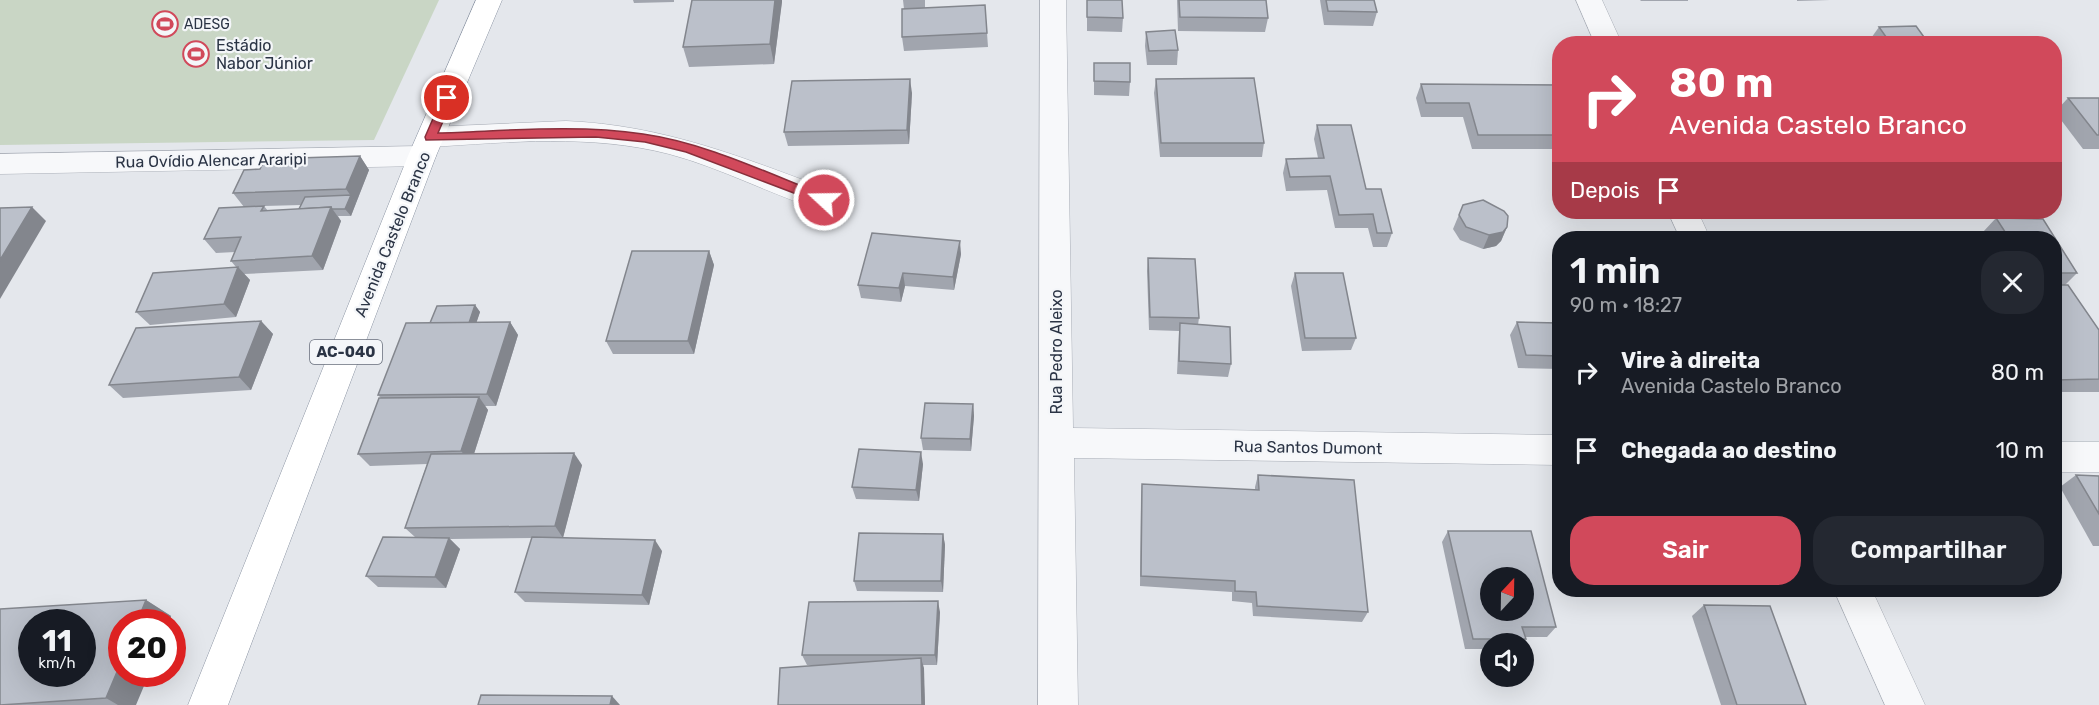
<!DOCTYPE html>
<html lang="pt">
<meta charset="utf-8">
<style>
:root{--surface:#171b24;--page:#242831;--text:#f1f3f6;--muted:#9ea1a6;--accent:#d1495b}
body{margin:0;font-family:Rubik,sans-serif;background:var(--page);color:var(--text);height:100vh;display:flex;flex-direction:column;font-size:22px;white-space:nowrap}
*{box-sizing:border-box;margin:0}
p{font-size:20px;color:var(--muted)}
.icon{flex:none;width:33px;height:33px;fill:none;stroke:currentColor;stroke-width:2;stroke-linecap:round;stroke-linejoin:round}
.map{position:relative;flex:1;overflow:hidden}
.panel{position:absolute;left:1552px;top:231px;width:510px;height:366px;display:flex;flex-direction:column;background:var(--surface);border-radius:24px;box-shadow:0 6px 24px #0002}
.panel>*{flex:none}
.top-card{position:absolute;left:1552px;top:36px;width:510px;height:183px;border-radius:24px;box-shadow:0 6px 24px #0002;background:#d1495b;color:#fff;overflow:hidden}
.needle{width:39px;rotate:22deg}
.fabs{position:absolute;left:1480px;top:567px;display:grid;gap:12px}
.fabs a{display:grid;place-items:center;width:54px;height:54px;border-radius:50%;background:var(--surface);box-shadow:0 6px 24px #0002;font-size:30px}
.speed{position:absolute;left:18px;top:609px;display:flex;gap:12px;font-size:30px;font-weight:700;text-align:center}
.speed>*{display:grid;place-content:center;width:78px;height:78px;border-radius:50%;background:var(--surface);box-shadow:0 6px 24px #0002;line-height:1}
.speed small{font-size:15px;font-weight:400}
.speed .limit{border:9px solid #d22;background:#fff;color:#111}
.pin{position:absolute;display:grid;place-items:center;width:51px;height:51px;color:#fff;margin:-26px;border:3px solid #fff;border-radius:50%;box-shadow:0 2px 6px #0007}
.me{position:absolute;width:66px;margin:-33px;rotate:291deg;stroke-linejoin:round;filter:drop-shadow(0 0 4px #0008)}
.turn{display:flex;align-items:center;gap:21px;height:126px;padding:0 18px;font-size:27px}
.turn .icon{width:78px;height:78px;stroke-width:2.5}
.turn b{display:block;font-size:42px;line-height:51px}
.then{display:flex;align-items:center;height:57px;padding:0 18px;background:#0003;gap:12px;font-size:22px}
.round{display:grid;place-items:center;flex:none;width:63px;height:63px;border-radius:24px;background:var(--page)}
.overview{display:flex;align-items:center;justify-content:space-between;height:102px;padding:0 18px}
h1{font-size:36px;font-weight:600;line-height:45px}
.button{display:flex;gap:12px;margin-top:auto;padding:12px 18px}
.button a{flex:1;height:69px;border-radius:24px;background:var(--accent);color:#fff;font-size:24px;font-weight:600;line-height:69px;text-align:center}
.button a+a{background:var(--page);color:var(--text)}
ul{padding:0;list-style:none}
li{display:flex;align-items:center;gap:18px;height:78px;padding:0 18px}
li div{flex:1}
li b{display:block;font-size:22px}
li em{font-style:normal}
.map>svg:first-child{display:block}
</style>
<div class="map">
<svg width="2099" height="705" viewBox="0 0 2099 705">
<rect width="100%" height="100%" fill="#e4e7ec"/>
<polygon fill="#c9d6c5" points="0,0 439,0 374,140 0,145"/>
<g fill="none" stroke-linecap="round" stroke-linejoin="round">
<g stroke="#a9aeb7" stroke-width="1">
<g id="minor">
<polygon points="1040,0 1066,0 1073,428 1560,435 1560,465 1074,458 1078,705 1038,705"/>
<polygon points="1576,0 1602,0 1622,44 1595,44"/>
<path d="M566 121C664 125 744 158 835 192L839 200 835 208 824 211C771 195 722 168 669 154 591 134 510 142 431 147L421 144 417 137 421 130 431 127Z"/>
<polygon points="422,146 432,149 436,156 432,163 422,166 0,174 0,154"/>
<polygon points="1668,212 1698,212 1710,238 1680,238"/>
<rect x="2055" y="442" width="44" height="30"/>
<polygon points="1834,590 1872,590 1925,705 1885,705"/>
</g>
</g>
<g stroke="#8b94a3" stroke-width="1">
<polygon id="highway" points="476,0 502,0 436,156 228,705 188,705 408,156"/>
</g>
<use href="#minor" fill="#f7f8fa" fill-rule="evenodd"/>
<use href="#highway" fill="#fff" fill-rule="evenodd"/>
</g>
<g fill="#a1a5ae" fill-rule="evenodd">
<polygon points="633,0 674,0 674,2 634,3"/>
<polygon points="692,0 782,0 774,64 689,67 683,47"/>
<polygon points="903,0 925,0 925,8 985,5 988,47 904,51 902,37 904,9"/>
<polygon points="1087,0 1123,18 1122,32 1087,31"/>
<polygon points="1177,0 1266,0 1268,18 1265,32 1178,31"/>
<polygon points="1320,0 1374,0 1377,12 1373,26 1324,25"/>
<polygon points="1640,0 1688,0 1688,1 1641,1"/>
<polygon points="1797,0 1830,0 1797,1"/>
<polygon points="1879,27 1929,44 1871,44 1869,41"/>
<polygon points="1146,32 1178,50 1177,65 1147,65 1145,46"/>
<polygon points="1670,37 1768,44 1667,44"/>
<polygon points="1094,63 1130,82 1129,96 1094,95"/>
<polygon points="1156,79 1264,143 1262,157 1160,157 1154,93"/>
<polygon points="1421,84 1560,85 1560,149 1472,149 1463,117 1421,117 1416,98"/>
<polygon points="912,93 909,144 788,146 784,132"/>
<polygon points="2068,98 2099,98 2099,149 2083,149 2055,112"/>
<polygon points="1317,125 1366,189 1392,233 1387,247 1373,247 1368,228 1335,228 1327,190 1286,191 1283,173 1286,159 1318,158 1314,139"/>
<path d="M360 156 369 170 351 216H338L341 221 323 270 244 274 250 280 236 317 150 325 136 312 236 267 231 261 235 252 216 253 204 239 244 207 233 193 260 169ZM301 205 299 209 268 211 264 206Z"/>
<polygon points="1463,205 1507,227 1501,241 1496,246 1483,249 1460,240 1453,229"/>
<polygon points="1996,218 2043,219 2077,273 2065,285 2068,285 2099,330 2099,392 2055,392 2055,238 1987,238 1983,232"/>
<polygon points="709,251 714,265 694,354 613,354 606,341"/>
<polygon points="961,254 954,290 905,286 901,302 861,298 858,285"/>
<polygon points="1148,258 1199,318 1198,325 1231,364 1228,377 1177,374 1179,331 1149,330 1147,271"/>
<polygon points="1295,273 1356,338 1351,350 1302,351 1291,286"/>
<polygon points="475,305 480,312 476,323 510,322 518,335 496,406 485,406 488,410 474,454 582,465 563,537 662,551 649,605 525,602 515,592 532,538 450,539 460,549 446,588 378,587 366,576 415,537 405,528 427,464 370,466 358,454 381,398 378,395 430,323"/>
<polygon points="261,321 273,334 251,390 123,398 109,385"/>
<polygon points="1517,322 1560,327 1560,369 1518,368 1510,335"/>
<polygon points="973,404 974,416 971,451 923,450 921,438"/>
<polygon points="923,464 919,501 856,499 852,487"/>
<polygon points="1258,475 1368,612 1362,622 1253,616 1252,603 1232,601 1232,592 1140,586 1141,496 1142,484 1255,490 1255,487"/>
<polygon points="2076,475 2099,476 2099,546 2093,546 2060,487"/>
<polygon points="1448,531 1556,627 1547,637 1525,637 1526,639 1522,644 1491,644 1491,649 1465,649 1442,542"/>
<polygon points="943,534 945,545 943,592 857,591 854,581"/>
<polygon points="146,600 171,616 169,622 122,622 136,705 0,705"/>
<polygon points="1704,605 1806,705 1721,705 1692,616"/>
<polygon points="940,612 937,665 923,665 925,705 778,705 825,665 807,665 802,655"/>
</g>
<g fill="#83868d">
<polygon points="775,0 782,0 782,2 774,64 770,44"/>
<polygon points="910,79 912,93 909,144 907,130"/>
<polygon points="360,156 369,170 356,203 346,189"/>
<polygon points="351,195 356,203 351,216 345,209"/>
<polygon points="32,207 46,221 0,299 0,260"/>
<polygon points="331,207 341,221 323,270 312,256"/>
<polygon points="1507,227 1501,241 1496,246 1483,249 1489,235"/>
<polygon points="960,241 961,254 954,290 953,277"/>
<polygon points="709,251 714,265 694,354 688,341"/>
<polygon points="238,267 250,280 236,317 224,304"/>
<polygon points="903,273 905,286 901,302 899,288"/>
<polygon points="475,305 480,312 472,336 467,329"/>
<polygon points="261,321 273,334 251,390 239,377"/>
<polygon points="510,322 518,335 496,406 487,394"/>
<polygon points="479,397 488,410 471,463 461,451"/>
<polygon points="973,404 974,416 971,451 970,439"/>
<polygon points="921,452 923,464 919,501 916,490"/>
<polygon points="574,453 582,465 563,538 555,526"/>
<polygon points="943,534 945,545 943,592 941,581"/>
<polygon points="449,538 460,549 446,588 435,577"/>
<polygon points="655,540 662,551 649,605 642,595"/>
<polygon points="146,600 171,616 169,622 137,622"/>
<polygon points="938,601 940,612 937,665 935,655"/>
<polygon points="921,658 924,668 925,705 922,705"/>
<polygon points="122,660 122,674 149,674 136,705 118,705 106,698"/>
<polygon points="612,696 620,705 610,705"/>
</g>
<g fill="#bbc0ca" stroke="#83868d" stroke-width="1.5" fill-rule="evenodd">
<polygon points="692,0 775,0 770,44 683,47"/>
<polygon points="1087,0 1122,0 1123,18 1087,17"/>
<polygon points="1179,0 1266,0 1268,18 1180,17"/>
<polygon points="1326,0 1374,0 1377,12 1328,11"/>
<polygon points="985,5 987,33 902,37 902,9"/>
<polygon points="1916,26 1929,44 1891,44 1879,27"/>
<polygon points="1175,30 1178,50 1149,51 1146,32"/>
<polygon points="1670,37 1765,37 1768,44 1673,44"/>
<polygon points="1094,63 1130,63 1130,82 1094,81"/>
<polygon points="1254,78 1264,143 1161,143 1156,79"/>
<polygon points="910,79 907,130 784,132 792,81"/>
<polygon points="1421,84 1560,85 1560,135 1478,135 1469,103 1426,103"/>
<polygon points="2068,98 2099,98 2099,135 2097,135"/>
<polygon points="1317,125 1351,125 1366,189 1381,189 1392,233 1377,233 1373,214 1339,215 1330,176 1290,177 1286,159 1324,158"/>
<polygon points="360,156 346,189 233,193 244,170 260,169 265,159"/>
<polygon points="351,195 345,209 332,209 331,207 299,209 305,197"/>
<polygon points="1483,200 1504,211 1508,216 1507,227 1503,232 1489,235 1466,227 1459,215 1463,205"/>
<polygon points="264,206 261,211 331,207 312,256 231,261 241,237 204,239 219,208"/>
<polygon points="32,207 0,260 0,208"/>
<polygon points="1996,218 2043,219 2077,273 2055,273 2055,238 2009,238"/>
<polygon points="872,233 960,241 953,277 903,273 899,288 858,285"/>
<polygon points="632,251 709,251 688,341 606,341"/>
<polygon points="1148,258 1195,259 1199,318 1150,317"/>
<polygon points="238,267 224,304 136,312 153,273"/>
<polygon points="1295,273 1343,273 1356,338 1305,338"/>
<polygon points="2055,285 2068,285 2099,330 2099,379 2055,380"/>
<polygon points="475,305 469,323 430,323 437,306"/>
<polygon points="261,321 239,377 109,385 136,328"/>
<polygon points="510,322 487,394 378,395 406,323"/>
<polygon points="1517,322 1559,323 1560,327 1560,356 1526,355"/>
<polygon points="1180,323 1230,327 1231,364 1179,361"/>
<polygon points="479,397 461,451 358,454 379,398"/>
<polygon points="925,403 973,404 970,439 921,438"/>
<polygon points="859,449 921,452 916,490 852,487"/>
<polygon points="574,453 555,526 405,528 431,454"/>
<polygon points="1258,475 1354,480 1368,612 1257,606 1256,592 1235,591 1235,581 1141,576 1142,484 1259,490"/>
<polygon points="2076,475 2099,476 2099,514"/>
<path d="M1448 531H1531L1556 627H1522L1526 639H1473ZM1491 578H1524V610H1491Z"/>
<polygon points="859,533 943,534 941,581 854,581"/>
<polygon points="383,537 449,538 435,577 366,576"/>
<polygon points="532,537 655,540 642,595 515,592"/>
<path d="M146 600 137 622H122V660L106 698 0 705V609ZM32 622H82V674H32Z"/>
<polygon points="938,601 935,655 802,655 809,602"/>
<polygon points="1704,605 1770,606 1806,705 1737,705"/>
<polygon points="921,658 922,705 778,705 780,668"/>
<polygon points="481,695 612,696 610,705 478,705"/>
</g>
<path fill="#d1495b" stroke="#882f3b" stroke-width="1.5" d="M447 94 453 98 438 133C506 131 576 124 643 134 707 143 769 174 829 197L831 200 824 205 820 203 686 152 645 142 596 137 426 140 425 137 442 98Z"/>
<defs>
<g id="stadium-ring" transform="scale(1.35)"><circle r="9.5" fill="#f4f6f9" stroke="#d1495b" stroke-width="1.5"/><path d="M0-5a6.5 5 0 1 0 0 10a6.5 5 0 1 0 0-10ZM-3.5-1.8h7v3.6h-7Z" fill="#d1495b"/></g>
</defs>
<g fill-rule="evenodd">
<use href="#stadium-ring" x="165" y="24"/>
<use href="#stadium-ring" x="196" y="54"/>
</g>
<g text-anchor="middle" stroke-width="4.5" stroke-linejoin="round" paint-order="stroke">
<g font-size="14" fill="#2b3445" stroke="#f4f6f9" text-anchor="start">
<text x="184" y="29">ADESG</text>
</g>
<rect fill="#f4f6f9" stroke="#676e7b" stroke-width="1.5" x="310" y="340" width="72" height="24" rx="4.5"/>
<g font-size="15" font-weight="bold" fill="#2b3445">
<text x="346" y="357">AC-040</text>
</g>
<g font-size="16" fill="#2b3445" stroke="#f4f6f9" text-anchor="start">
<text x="216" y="51">Estádio<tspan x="216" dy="18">Nabor Júnior</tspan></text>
</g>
<g font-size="16" fill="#2b3445" stroke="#f4f6f9">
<text transform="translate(211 160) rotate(-1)" y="6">Rua Ovídio Alencar Araripi</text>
<text transform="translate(392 234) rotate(-68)" y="6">Avenida Castelo Branco</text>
<text transform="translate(1056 352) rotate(-90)" y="6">Rua Pedro Aleixo</text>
<text transform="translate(1308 447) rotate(1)" y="6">Rua Santos Dumont</text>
</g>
</g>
</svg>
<div class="fabs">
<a><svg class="needle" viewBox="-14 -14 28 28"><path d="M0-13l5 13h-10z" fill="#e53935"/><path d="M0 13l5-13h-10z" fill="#9ea1a6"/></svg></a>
<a><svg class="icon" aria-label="sound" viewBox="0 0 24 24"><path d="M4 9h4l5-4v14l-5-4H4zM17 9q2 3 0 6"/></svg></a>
</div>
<div class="speed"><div>11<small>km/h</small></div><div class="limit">20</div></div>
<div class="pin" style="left:447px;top:98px;background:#d93025"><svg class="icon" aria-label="arrive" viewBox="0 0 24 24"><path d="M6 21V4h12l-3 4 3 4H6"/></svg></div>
<svg class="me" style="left:824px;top:200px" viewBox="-20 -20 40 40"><circle r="17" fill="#d1495b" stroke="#fff" stroke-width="3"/><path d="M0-11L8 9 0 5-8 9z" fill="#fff"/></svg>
<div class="top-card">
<div class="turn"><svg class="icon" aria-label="right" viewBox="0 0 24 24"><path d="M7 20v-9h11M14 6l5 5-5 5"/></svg><div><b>80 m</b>Avenida Castelo Branco</div></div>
<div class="then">Depois<svg class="icon" aria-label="arrive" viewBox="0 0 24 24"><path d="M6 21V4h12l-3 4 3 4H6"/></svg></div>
</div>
<section class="panel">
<div class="overview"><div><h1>1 min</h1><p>90 m · 18:27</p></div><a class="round"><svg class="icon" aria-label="close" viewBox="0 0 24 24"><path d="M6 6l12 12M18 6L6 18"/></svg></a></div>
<ul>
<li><svg class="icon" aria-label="right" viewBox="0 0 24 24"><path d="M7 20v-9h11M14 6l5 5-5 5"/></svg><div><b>Vire à direita</b><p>Avenida Castelo Branco</p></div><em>80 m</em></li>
<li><svg class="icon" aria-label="arrive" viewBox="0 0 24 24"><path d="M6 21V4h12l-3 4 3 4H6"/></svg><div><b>Chegada ao destino</b></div><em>10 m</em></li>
</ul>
<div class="button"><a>Sair</a><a>Compartilhar</a></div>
</section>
</div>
